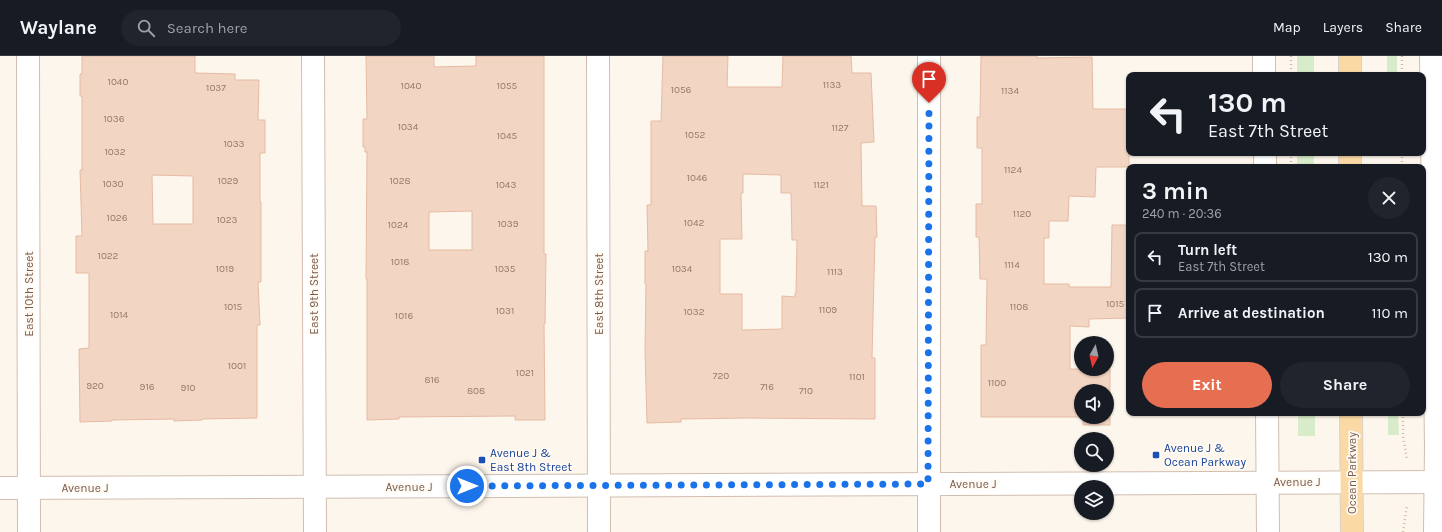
<!DOCTYPE html>
<meta charset="utf-8">
<style>
:root{--surface:#171b24;--page:#20242c;--text:#f1f3f6;--muted:#9ea1a6;--line:#363941;--accent:#e76f51}
body{margin:0;font-family:Karla,sans-serif;background:var(--page);color:var(--text);height:100vh;display:flex;flex-direction:column;font-size:15px;white-space:nowrap}
*{box-sizing:border-box;margin:0}
p{font-size:13px;color:var(--muted)}
.icon{flex:none;width:22px;height:22px;fill:none;stroke:currentColor;stroke-width:2;stroke-linecap:round;stroke-linejoin:round}
.map{position:relative;flex:1;overflow:hidden}
.panel{position:absolute;left:1126px;top:108px;width:300px;height:252px;display:flex;flex-direction:column;background:var(--surface);border-radius:8px;box-shadow:0 1px 3px #0004}
.panel>*{flex:none}
.hud{position:absolute;left:1126px;top:16px;width:300px;height:84px;border-radius:8px;box-shadow:0 1px 3px #0004;background:#171b24;color:var(--text);overflow:hidden}
.needle{width:26px;rotate:188deg}
.buttons{position:absolute;left:1074px;top:280px;display:grid;gap:8px}
.buttons a{display:grid;place-items:center;width:40px;height:40px;border-radius:50%;background:var(--surface);box-shadow:0 1px 3px #0004;font-size:20px}
.pin{position:absolute;display:grid;place-items:center;width:34px;height:34px;color:#fff;margin:-41px -17px;border-radius:50% 50% 50% 0;rotate:-45deg;box-shadow:0 0 4px #0007}
.pin .icon{rotate:45deg}
.me{position:absolute;width:44px;margin:-22px;rotate:90deg;stroke-linejoin:round;filter:drop-shadow(0 0 3px #0008)}
.turn{display:flex;align-items:center;gap:14px;height:84px;padding:0 16px;font-size:18px}
.turn .icon{width:52px;height:52px;stroke-width:2.5}
.turn b{display:block;font-size:28px;line-height:34px}
.round{display:grid;place-items:center;flex:none;width:42px;height:42px;border-radius:21px;background:var(--page)}
.headline{display:flex;align-items:center;justify-content:space-between;height:68px;padding:0 16px}
h1{font-size:24px;font-weight:700;line-height:30px}
.cta{display:flex;gap:8px;margin-top:auto;padding:8px 16px}
.cta a{flex:1;height:46px;border-radius:24px;background:var(--accent);color:#fff;font-size:16px;font-weight:700;line-height:46px;text-align:center}
.cta a+a{background:var(--page);color:var(--text)}
ul{padding:0;list-style:none}
li{display:flex;align-items:center;gap:12px;height:50px;margin:0 8px 6px;padding:0 8px;border:2px solid var(--line);border-radius:8px}
li div{flex:1}
li b{display:block;font-size:15px}
li em{font-style:normal}
header{display:flex;align-items:center;gap:24px;box-sizing:border-box;height:56px;padding:0 20px;background:var(--surface);border-bottom:1px solid var(--line)}
header strong{font-size:19px}
nav{display:flex;gap:22px;margin-inline-start:auto;font-size:14px}
.search{width:280px;height:36px;background:var(--page);display:flex;align-items:center;gap:10px;box-sizing:border-box;padding:0 14px;border-radius:22px;color:var(--muted);font-size:15px}
.map>svg:first-child{display:block}
</style>
<header>
<strong>Waylane</strong>
<div class="search"><svg class="icon" aria-label="search" viewBox="0 0 24 24"><circle cx="10" cy="10" r="6"/><path d="M15 15l6 6"/></svg>Search here</div>
<nav><a>Map</a><a>Layers</a><a>Share</a></nav>
</header>
<div class="map">
<svg width="1442" height="476" viewBox="0 0 1442 476">
<rect width="100%" height="100%" fill="#fdf6ec"/>
<g fill="#d8ecc9">
<rect x="1297" y="0" width="17" height="19"/>
<rect x="1387" y="0" width="10" height="19"/>
<rect x="1297" y="97" width="17" height="14"/>
<rect x="1298" y="357" width="17" height="23"/>
<polygon points="1388,357 1398,357 1399,379 1388,379"/>
</g>
<g fill="#f3d5c3" stroke="#e6bba3" fill-rule="evenodd">
<path d="M82 0H195V17L235 18V24H259L258 64H265V97H260V146H261V226H258L260 269H257V362L202 363V364L174 365V363L112 364V365L80 366 79 293 89 292V217H76V180H82L80 114H82V40H80V18H82ZM152 119 193 120V168H153Z"/>
<path d="M366 0H434V11L476 10V0H544V198H546L545 268H544L545 364H515V360L399 361V363L367 364V223H366L367 96H365V91H363V63H367ZM472 155V194H429V156Z"/>
<path d="M663 0H728L727 31H782L783 0H851L852 17H871L874 86 861 87 862 150H876L877 181H875L872 302H875V363L745 362 681 363V366L647 367 645 294 646 228H645V195H648L647 149H651V65H661ZM743 118 781 119V137H791L792 184H797L796 237H795V241L782 240V273L742 274V238H720V183H742L741 137H743Z"/>
<path d="M981 0H1037V2L1092 1 1093 53H1129V111H1096L1095 141 1069 140 1068 165H1049V182H1044V228H1069V231H1111L1112 169H1129V262L1089 263V271L1070 270V313H1110V369H1083V361H981V289H986L987 223H980L979 181H976V148H982V92H977V61H980ZM1081 335H1107V361H1081Z"/>
</g>
<g fill="none" stroke-linecap="round" stroke-linejoin="round">
<g stroke="#d1beb0" stroke-width="24">
<g id="minor">
<polyline points="28,0 29,476"/>
<polyline points="313,0 315,476"/>
<polyline points="598,0 599,476"/>
<polyline points="929,0 929,476"/>
<polyline points="1264,0 1264,19"/>
<polyline points="1431,0 1436,391 1435,476"/>
<polyline points="1265,97 1265,111"/>
<polyline points="1267,357 1268,476"/>
<polyline points="0,432 1442,426"/>
</g>
</g>
<g stroke="#dad1cd" stroke-width="24">
<g id="primary">
<polyline points="1350,0 1350,19"/>
<polyline points="1350,97 1350,111"/>
<polyline points="1351,357 1352,476"/>
</g>
</g>
<g stroke="#d9b8a5" stroke-width="2.5" stroke-dasharray="1 3" stroke-linecap="butt">
<polyline points="1291,0 1291,19"/>
<polyline points="1402,0 1402,19"/>
<polyline points="1291,97 1291,111"/>
<polyline points="1402,97 1402,111"/>
<polyline points="1403,357 1403,380 1407,404"/>
<polyline points="1403,476 1407,449"/>
</g>
<use href="#minor" stroke="#fff" stroke-width="22"/>
<use href="#primary" stroke="#fbd9a5" stroke-width="22"/>
</g>
<g fill="none" stroke-linecap="round" stroke-linejoin="round">
<polyline stroke="#1a73e8" stroke-width="7" stroke-dasharray="0 12.6" points="467,430 928,428 929,47"/>
</g>
<g fill="#1a4fb4" stroke="#fffaf3" stroke-width="1.5">
<rect x="1152" y="395" width="8" height="8" rx="2"/>
<rect x="478" y="400" width="8" height="8" rx="2"/>
</g>
<g text-anchor="middle" stroke-width="3.5" stroke-linejoin="round" paint-order="stroke">
<g font-size="10" fill="#987a6a">
<text x="118" y="29">1040</text>
<text x="832" y="32">1133</text>
<text x="411" y="33">1040</text>
<text x="507" y="33">1055</text>
<text x="216" y="35">1037</text>
<text x="681" y="37">1056</text>
<text x="1010" y="38">1134</text>
<text x="114" y="66">1036</text>
<text x="408" y="74">1034</text>
<text x="840" y="75">1127</text>
<text x="695" y="82">1052</text>
<text x="507" y="83">1045</text>
<text x="234" y="91">1033</text>
<text x="115" y="99">1032</text>
<text x="1013" y="117">1124</text>
<text x="697" y="125">1046</text>
<text x="228" y="128">1029</text>
<text x="400" y="128">1028</text>
<text x="113" y="131">1030</text>
<text x="506" y="132">1043</text>
<text x="821" y="132">1121</text>
<text x="1022" y="161">1120</text>
<text x="117" y="165">1026</text>
<text x="227" y="167">1023</text>
<text x="694" y="170">1042</text>
<text x="508" y="171">1039</text>
<text x="398" y="172">1024</text>
<text x="108" y="203">1022</text>
<text x="400" y="209">1018</text>
<text x="1012" y="212">1114</text>
<text x="225" y="216">1019</text>
<text x="505" y="216">1035</text>
<text x="682" y="216">1034</text>
<text x="835" y="219">1113</text>
<text x="1115" y="251">1015</text>
<text x="233" y="254">1015</text>
<text x="1019" y="254">1108</text>
<text x="828" y="257">1109</text>
<text x="505" y="258">1031</text>
<text x="694" y="259">1032</text>
<text x="119" y="262">1014</text>
<text x="404" y="263">1016</text>
<text x="237" y="313">1001</text>
<text x="525" y="320">1021</text>
<text x="721" y="323">720</text>
<text x="857" y="324">1101</text>
<text x="432" y="327">816</text>
<text x="997" y="330">1100</text>
<text x="95" y="333">920</text>
<text x="147" y="334">916</text>
<text x="767" y="334">716</text>
<text x="188" y="335">910</text>
<text x="476" y="338">808</text>
<text x="806" y="338">710</text>
</g>
<g font-size="12" fill="#7a5c4d" stroke="#fffaf3">
<text transform="translate(29 238) rotate(-90)" y="4">East 10th Street</text>
<text transform="translate(314 238) rotate(-90)" y="4">East 9th Street</text>
<text transform="translate(599 238) rotate(-90)" y="4">East 8th Street</text>
<text transform="translate(1352 417) rotate(-90)" y="4">Ocean Parkway</text>
<text x="1297" y="430">Avenue J</text>
<text x="973" y="432">Avenue J</text>
<text x="409" y="435">Avenue J</text>
<text x="85" y="436">Avenue J</text>
</g>
<g font-size="12" fill="#164399" stroke="#fffaf3" text-anchor="start">
<text x="1164" y="396">Avenue J &amp;<tspan x="1164" dy="14">Ocean Parkway</tspan></text>
<text x="490" y="401">Avenue J &amp;<tspan x="490" dy="14">East 8th Street</tspan></text>
</g>
</g>
</svg>
<div class="buttons">
<a><svg class="needle" viewBox="-14 -14 28 28"><path d="M0-13l5 13h-10z" fill="#e53935"/><path d="M0 13l5-13h-10z" fill="#9ea1a6"/></svg></a>
<a><svg class="icon" aria-label="sound" viewBox="0 0 24 24"><path d="M4 9h4l5-4v14l-5-4H4zM17 9q2 3 0 6"/></svg></a>
<a><svg class="icon" aria-label="search" viewBox="0 0 24 24"><circle cx="10" cy="10" r="6"/><path d="M15 15l6 6"/></svg></a>
<a><svg class="icon" aria-label="layers" viewBox="0 0 24 24"><path d="M12 4l9 5-9 5-9-5zM3 14l9 5 9-5"/></svg></a>
</div>
<div class="pin" style="left:929px;top:47px;background:#d93025"><svg class="icon" aria-label="arrive" viewBox="0 0 24 24"><path d="M6 21V4h12l-3 4 3 4H6"/></svg></div>
<svg class="me" style="left:467px;top:430px" viewBox="-20 -20 40 40"><circle r="17" fill="#1a73e8" stroke="#fff" stroke-width="3"/><path d="M0-11L8 9 0 5-8 9z" fill="#fff"/></svg>
<div class="hud">
<div class="turn"><svg class="icon" aria-label="left" viewBox="0 0 24 24"><path d="M17 20v-9H6M10 6l-5 5 5 5"/></svg><div><b>130 m</b>East 7th Street</div></div>
</div>
<section class="panel">
<div class="headline"><div><h1>3 min</h1><p>240 m · 20:36</p></div><a class="round"><svg class="icon" aria-label="close" viewBox="0 0 24 24"><path d="M6 6l12 12M18 6L6 18"/></svg></a></div>
<ul>
<li><svg class="icon" aria-label="left" viewBox="0 0 24 24"><path d="M17 20v-9H6M10 6l-5 5 5 5"/></svg><div><b>Turn left</b><p>East 7th Street</p></div><em>130 m</em></li>
<li><svg class="icon" aria-label="arrive" viewBox="0 0 24 24"><path d="M6 21V4h12l-3 4 3 4H6"/></svg><div><b>Arrive at destination</b></div><em>110 m</em></li>
</ul>
<div class="cta"><a>Exit</a><a>Share</a></div>
</section>
</div>
